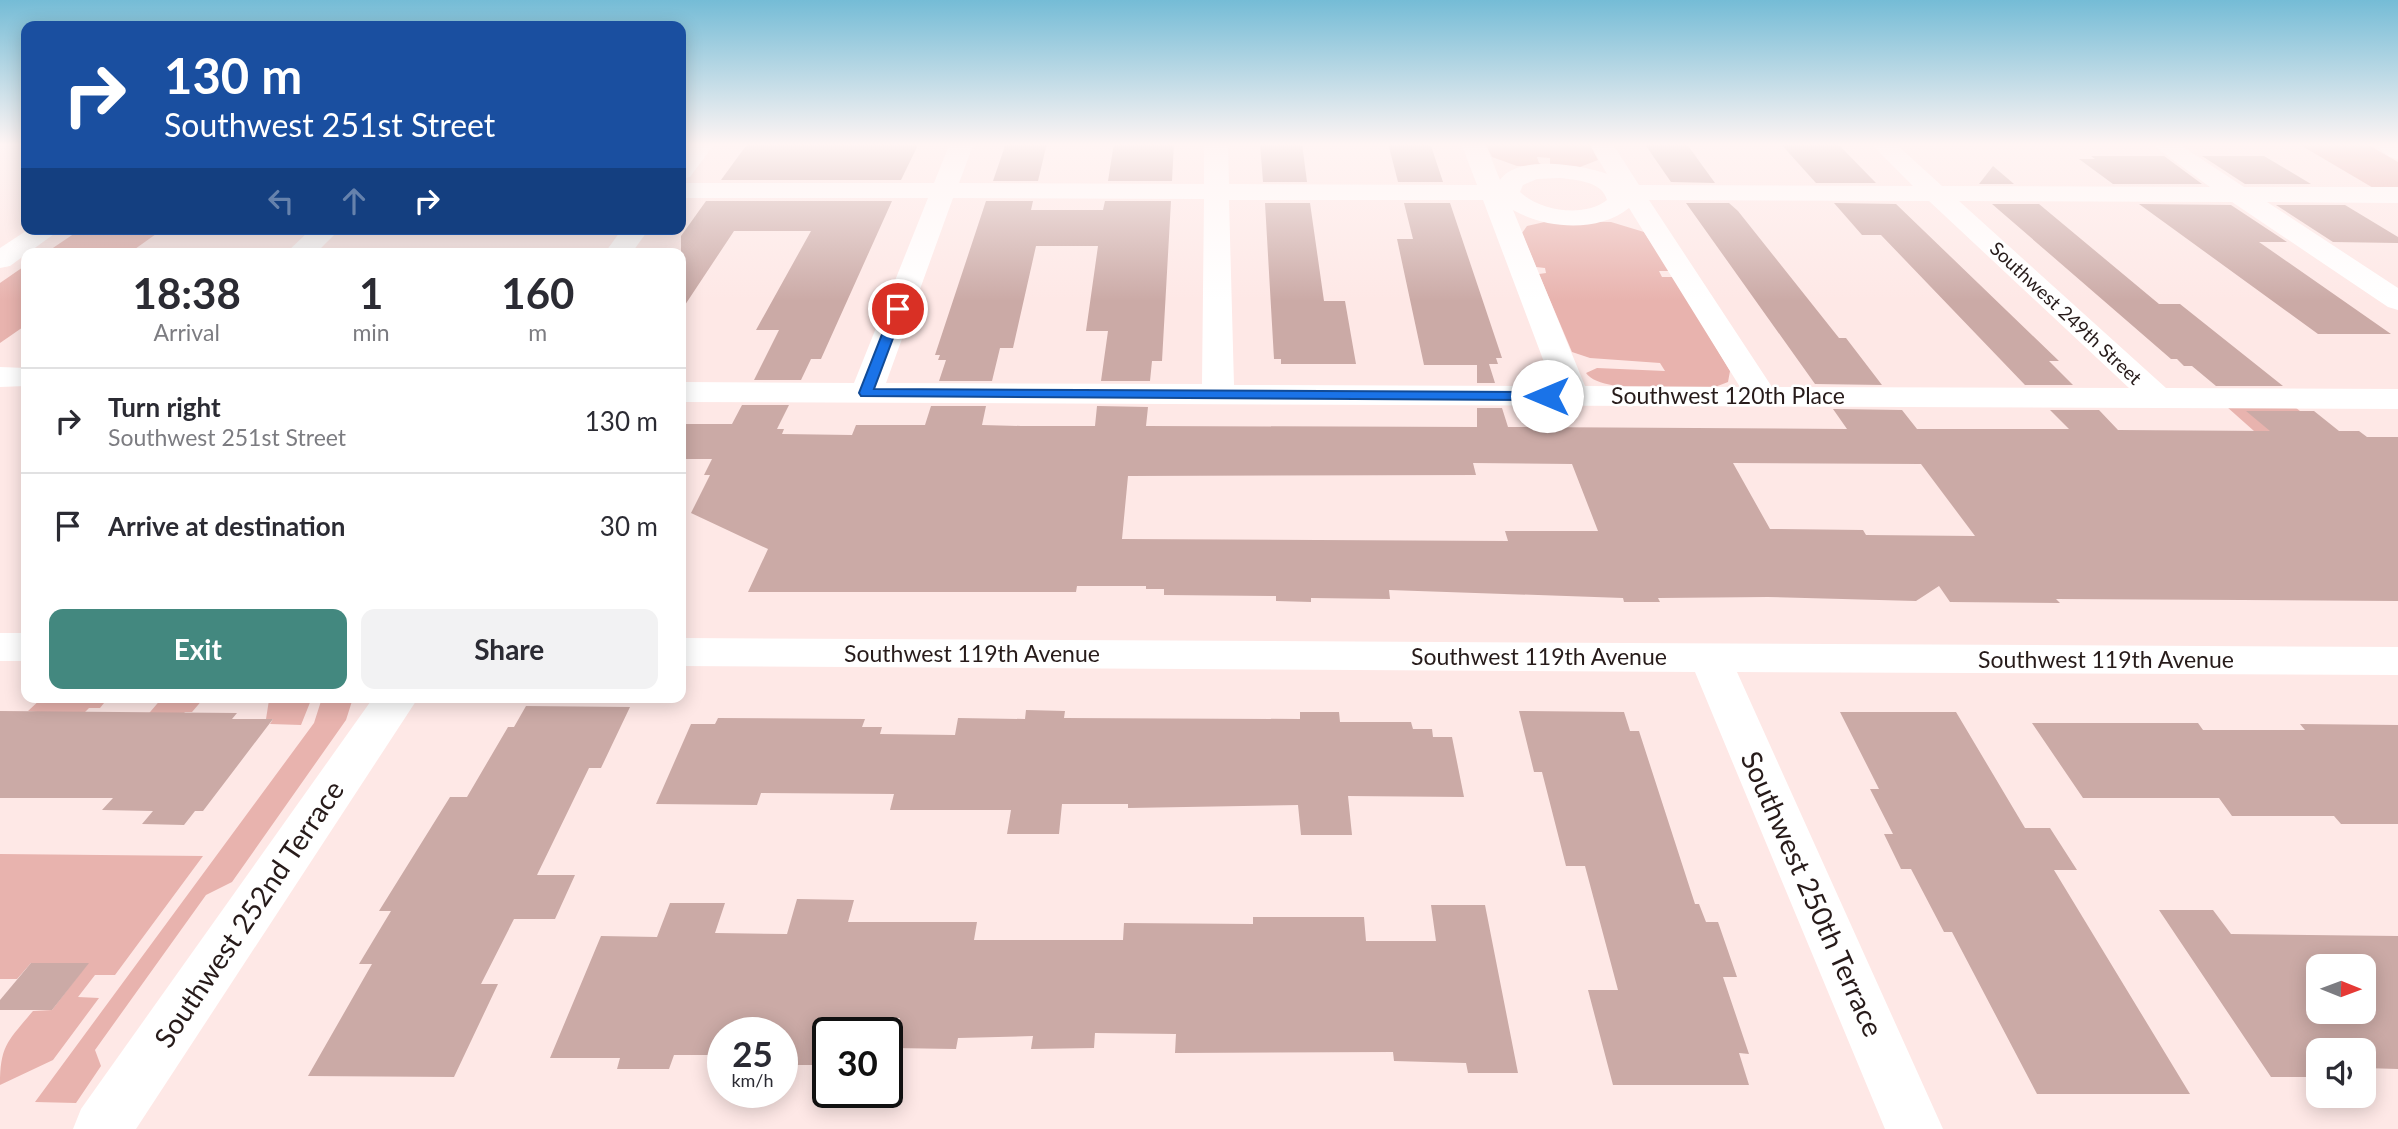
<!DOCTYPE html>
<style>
:root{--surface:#fff;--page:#f2f2f3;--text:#2b2b33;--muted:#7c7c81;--line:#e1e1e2;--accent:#43887f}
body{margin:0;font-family:Lato,sans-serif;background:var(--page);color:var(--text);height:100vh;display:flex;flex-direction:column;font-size:26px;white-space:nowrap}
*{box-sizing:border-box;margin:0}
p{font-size:23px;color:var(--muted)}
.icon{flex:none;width:38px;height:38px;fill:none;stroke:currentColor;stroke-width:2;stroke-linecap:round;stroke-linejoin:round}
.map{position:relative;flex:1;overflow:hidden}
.drawer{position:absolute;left:21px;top:248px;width:665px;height:455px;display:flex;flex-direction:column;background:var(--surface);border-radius:14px;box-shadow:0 4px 18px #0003}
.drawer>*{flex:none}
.top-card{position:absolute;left:21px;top:21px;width:665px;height:214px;border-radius:14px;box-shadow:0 4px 18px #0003;background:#1a4fa0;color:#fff;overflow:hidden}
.needle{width:46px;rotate:91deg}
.fabs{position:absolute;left:2306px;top:954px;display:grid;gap:14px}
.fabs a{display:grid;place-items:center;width:70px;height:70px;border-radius:14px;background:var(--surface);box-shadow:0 4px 18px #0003;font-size:35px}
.speed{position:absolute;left:707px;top:1017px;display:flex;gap:14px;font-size:35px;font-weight:700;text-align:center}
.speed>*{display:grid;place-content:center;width:91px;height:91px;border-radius:50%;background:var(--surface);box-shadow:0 4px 18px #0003;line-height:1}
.speed small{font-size:18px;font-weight:400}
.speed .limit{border:4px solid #111;border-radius:10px;background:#fff;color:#111}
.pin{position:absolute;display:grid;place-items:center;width:60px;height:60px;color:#fff;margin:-30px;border:4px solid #fff;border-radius:50%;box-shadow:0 2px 7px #0007}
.me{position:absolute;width:77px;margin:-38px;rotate:270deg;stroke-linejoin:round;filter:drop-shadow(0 0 5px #0008)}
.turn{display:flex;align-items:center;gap:24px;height:147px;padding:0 28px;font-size:32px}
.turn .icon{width:91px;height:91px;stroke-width:2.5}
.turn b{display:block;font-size:49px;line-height:60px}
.lanes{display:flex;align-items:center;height:66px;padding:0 28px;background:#0003;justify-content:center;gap:35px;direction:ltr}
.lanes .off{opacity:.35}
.eta{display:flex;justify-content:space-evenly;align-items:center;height:119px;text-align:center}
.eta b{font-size:42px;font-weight:700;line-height:49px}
.primary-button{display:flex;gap:14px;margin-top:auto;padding:14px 28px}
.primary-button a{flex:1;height:80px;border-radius:14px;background:var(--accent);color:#fff;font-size:28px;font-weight:700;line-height:80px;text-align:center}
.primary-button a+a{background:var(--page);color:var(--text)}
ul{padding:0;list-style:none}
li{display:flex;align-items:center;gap:21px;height:105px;padding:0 28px;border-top:2px solid var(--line)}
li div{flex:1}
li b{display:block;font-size:26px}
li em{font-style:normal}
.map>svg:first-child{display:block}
</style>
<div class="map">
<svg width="2398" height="1129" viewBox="0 0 2398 1129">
<rect width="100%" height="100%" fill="#fee8e6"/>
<g fill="#e8b3ae">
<polygon points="1485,143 1589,143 1598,160 1580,167 1550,166 1550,158 1537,157 1539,163 1545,166 1517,166 1492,157"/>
<polygon points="2297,143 2365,143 2398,162 2398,188 2375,189"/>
<path d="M1549 221 1611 222 1644 232 1670 271H1659L1662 277H1674L1730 371 1728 382 1715 387C1688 387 1601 395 1586 373L1597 368 1665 371 1660 363 1590 358 1572 352 1539 274 1546 273 1545 268 1536 267 1522 233 1527 226Z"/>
<polygon points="81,229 163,229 128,254 44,254"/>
<polygon points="26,265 26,325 0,343 0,283"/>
<polygon points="2227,407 2295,407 2311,420 2304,431 2254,431"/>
<polygon points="42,698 108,698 100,708 89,708 80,717 28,711"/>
<polygon points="162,698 204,698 192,712 185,712 174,725 145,718"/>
<polygon points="251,698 310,698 311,700 301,725 270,724 273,719 266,719 269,700 249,700"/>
<polygon points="322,698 353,698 346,720 232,882 206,895 95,1050 101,1066 76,1103 35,1102 314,723"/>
<path d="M0 854 203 856 115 975H95L78 997 99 998 53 1060 0 1085C0 1045 8 1041 33 1011L52 1010 88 963H31L17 979H0Z"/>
</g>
<g fill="#cbaaa6" fill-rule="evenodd">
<polygon points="748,143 919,143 901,180 721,180"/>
<polygon points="1006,143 1047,143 1038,181 993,181"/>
<polygon points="1114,143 1174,143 1172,181 1108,181"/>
<polygon points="1260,143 1302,143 1307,182 1263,182"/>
<polygon points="1388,143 1430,143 1443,182 1398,182"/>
<polygon points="1644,143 1686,143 1715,183 1671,182"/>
<polygon points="1780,143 1837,143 1876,183 1816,183"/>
<polygon points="2091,156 2164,156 2202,184 2113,184 2079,159 2095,159"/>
<polygon points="2202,156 2264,156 2311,184 2245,184"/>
<polygon points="1993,166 2014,184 1979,184"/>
<polygon points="706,201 892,201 821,359 811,359 801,380 754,380 779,330 756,330 811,231 734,231 681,311 681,236"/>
<polygon points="986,201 1033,201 1031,210 1103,210 1105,201 1171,201 1162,361 1152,361 1150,381 1101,381 1108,331 1086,331 1098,246 1036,246 1013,348 1000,348 992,381 939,381 946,360 938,360 940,355 935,355"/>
<polygon points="1265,203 1310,203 1324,301 1345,301 1356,364 1281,364 1281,359 1274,359"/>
<polygon points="1404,203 1450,203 1502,358 1496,358 1498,364 1489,364 1495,383 1477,383 1477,365 1424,365 1397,239 1413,239"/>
<polygon points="1686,203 1729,203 1738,211 1839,338 1846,338 1882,385 1815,384"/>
<polygon points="1834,203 1896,204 2059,361 2049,361 2073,385 2025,385 1881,235 1862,235"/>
<polygon points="1992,204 2039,204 2159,304 2180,304 2283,386 2216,386 2192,366 2184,366 2177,359 2171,359"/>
<polygon points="2139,204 2231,205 2287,242 2259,242 2391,334 2318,334"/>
<polygon points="2276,205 2345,205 2398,237 2398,243 2333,242"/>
<path d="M742 405H789L777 429H784L782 434 852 435 856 425H925L931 406H986L982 425 1021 426H1095L1097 406 1148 407 1146 426 1477 427V408H1502L1508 427 1847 429 1833 409 1902 410 1917 429H2069L2050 410H2099L2118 430 2270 431 2246 411H2314L2339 431H2359L2367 437H2398V601L2056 599 2060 603 1950 602 1939 586 1916 601 1768 597 1658 598 1660 602H1624L1623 598 1389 590 1390 599 1311 598V602L1276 601V596L1164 595V589H1146V586H1077L1076 592H748L768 549 691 513 710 475H704L712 459H681V424H732ZM1473 463 1572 464 1598 531H1505L1508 541 1122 539 1128 476 1476 475ZM1733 463 1921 464 1975 536 1866 535 1863 530 1770 529Z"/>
<polygon points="526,706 630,707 601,768 589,768 537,875 575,875 555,919 514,919 481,984 498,984 454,1077 308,1076 372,964 359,964 391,911 379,911 450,797 467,797 508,727 514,727"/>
<polygon points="1026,710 1065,711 1064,718 1300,719 1300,712 1339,712 1340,722 1411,722 1413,729 1432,729 1433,737 1452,737 1464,797 1348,796 1352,835 1301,835 1298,805 1128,808 1128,804 1062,804 1059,834 1007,834 1011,810 890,810 894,794 761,793 757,805 656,804 691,724 715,724 718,718 865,719 862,727 882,727 880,734 955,735 958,718 1025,719"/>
<polygon points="0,711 237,713 232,719 273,719 203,811 195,811 184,825 142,824 153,811 102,810 113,798 0,798"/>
<polygon points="1519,711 1624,712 1630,731 1639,731 1695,904 1699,904 1706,922 1718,922 1737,977 1723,977 1749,1054 1739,1053 1749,1085 1613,1085 1588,990 1618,990 1585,866 1566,866 1542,772 1534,772"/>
<polygon points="1840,712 1956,712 2025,828 2050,828 2077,870 2054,870 2190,1094 2037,1094 1952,932 1944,932 1911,869 1901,869 1884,834 1893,834 1870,789 1879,789"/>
<polygon points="2032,723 2198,723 2203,730 2305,730 2300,724 2398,725 2398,824 2341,824 2334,816 2232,816 2219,798 2083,798"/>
<polygon points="797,899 854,900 848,922 977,922 974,940 1123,940 1124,923 1253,924 1253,917 1364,917 1366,941 1436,941 1431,905 1485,905 1518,1073 1468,1073 1466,1063 1394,1061 1393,1052 1175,1053 1176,1034 1095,1033 1094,1048 1031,1049 1033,1036 958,1038 956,1049 893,1048 900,1018 824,1019 812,1065 782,1065 782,1032 723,1032 723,1055 674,1055 669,1069 617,1069 620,1058 550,1058 601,936 657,937 670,903 725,903 715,933 787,934"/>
<path d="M2159 910H2213L2231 934 2398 936V1069L2364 1068V1050H2319V1077H2271ZM2319 966H2364V1012H2319Z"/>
<polygon points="31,963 89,963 52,1010 0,1010 0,1000"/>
</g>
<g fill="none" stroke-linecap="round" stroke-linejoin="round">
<g fill="#fff" fill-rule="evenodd">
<polygon points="691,143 715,143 690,177 681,179 681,157"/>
<path d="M950 143H974L959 183 1204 184V143H1228L1229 184 1477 185 1461 143H1485L1500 180C1518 154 1582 165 1607 174L1589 143H1612L1639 185 1913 186 1870 143H1895L1942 186 2210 187 2150 143H2177L2244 187H2398V203L2267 202 2398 288V310L2388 307 2232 202 1959 201 2166 388 2398 389V409L681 402V382L854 383 928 198H681V183H934ZM1560 178C1576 180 1602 181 1607 200 1584 218 1540 211 1520 192L1523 185 1537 179ZM953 198 1204 199 1202 384 886 383ZM1229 200H1483L1553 386 1234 385ZM1649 200 1929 201 2129 388 1772 387ZM1629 208 1740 387 1585 386 1513 210C1546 229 1598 233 1629 208Z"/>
<polygon points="2372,143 2398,143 2398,159 2390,157"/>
<polygon points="29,229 61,229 10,266 0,268 0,248"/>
<polygon points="311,229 340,229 315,254 285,254"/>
<polygon points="622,229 649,229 631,254 604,254"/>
<polygon points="0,367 26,368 26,386 0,387"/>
<rect x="0" y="633" width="26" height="28"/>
<polygon points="681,638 2398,647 2398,675 1737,672 1943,1129 1885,1129 1695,672 681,666"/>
<polygon points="373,698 418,698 136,1129 73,1129 81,1109"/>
</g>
</g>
<linearGradient id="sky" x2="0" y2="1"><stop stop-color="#75bcd6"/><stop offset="0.48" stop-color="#fff5f4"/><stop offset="1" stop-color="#fff5f4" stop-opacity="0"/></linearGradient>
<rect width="2398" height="301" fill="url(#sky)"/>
<polygon fill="#1a73e8" stroke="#114b97" stroke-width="2" points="898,305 904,309 874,389 1547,392 1554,396 1547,400 861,396 859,393 892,309"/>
<g text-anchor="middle" stroke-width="5" stroke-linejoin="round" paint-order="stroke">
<g font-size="19" fill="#271b1a" stroke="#fff">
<text transform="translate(2066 313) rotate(43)" y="7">Southwest 249th Street</text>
</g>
<g font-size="23" fill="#271b1a" stroke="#fff">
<text x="1728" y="404">Southwest 120th Place</text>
<text x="972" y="662">Southwest 119th Avenue</text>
<text x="1539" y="665">Southwest 119th Avenue</text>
<text x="2106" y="668">Southwest 119th Avenue</text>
</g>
<g font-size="28" fill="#271b1a" stroke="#fff">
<text transform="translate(1812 894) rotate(66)" y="10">Southwest 250th Terrace</text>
<text transform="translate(249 914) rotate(-56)" y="10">Southwest 252nd Terrace</text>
</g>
</g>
</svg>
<div class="fabs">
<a><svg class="needle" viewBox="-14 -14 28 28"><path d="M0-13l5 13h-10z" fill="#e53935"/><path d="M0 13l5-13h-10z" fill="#7c7c81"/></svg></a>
<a><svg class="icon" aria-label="sound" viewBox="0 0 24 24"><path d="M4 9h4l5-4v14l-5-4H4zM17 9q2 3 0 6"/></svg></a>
</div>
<div class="speed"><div>25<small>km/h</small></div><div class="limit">30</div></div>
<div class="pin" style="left:898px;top:309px;background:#d93025"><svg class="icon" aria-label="arrive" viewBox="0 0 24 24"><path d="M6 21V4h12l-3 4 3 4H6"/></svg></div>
<svg class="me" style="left:1547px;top:396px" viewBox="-20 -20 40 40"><circle r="19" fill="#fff"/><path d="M0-13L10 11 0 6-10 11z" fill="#1a73e8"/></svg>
<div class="top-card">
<div class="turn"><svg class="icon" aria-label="right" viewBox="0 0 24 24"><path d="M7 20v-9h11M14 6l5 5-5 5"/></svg><div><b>130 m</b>Southwest 251st Street</div></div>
<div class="lanes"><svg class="icon off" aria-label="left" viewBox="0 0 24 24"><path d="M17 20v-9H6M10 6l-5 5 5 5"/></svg><svg class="icon off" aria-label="ahead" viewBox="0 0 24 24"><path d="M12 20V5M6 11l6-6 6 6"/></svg><svg class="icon" aria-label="right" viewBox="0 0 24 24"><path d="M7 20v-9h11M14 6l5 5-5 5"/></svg></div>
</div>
<section class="drawer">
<div class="eta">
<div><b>18:38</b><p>Arrival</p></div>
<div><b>1</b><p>min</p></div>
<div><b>160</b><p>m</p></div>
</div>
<ul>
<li><svg class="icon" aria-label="right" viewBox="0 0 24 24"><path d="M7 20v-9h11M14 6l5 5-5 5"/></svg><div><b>Turn right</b><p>Southwest 251st Street</p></div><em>130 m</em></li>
<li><svg class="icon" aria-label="arrive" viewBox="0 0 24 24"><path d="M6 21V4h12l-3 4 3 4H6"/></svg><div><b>Arrive at destination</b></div><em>30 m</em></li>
</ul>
<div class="primary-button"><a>Exit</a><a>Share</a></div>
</section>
</div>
